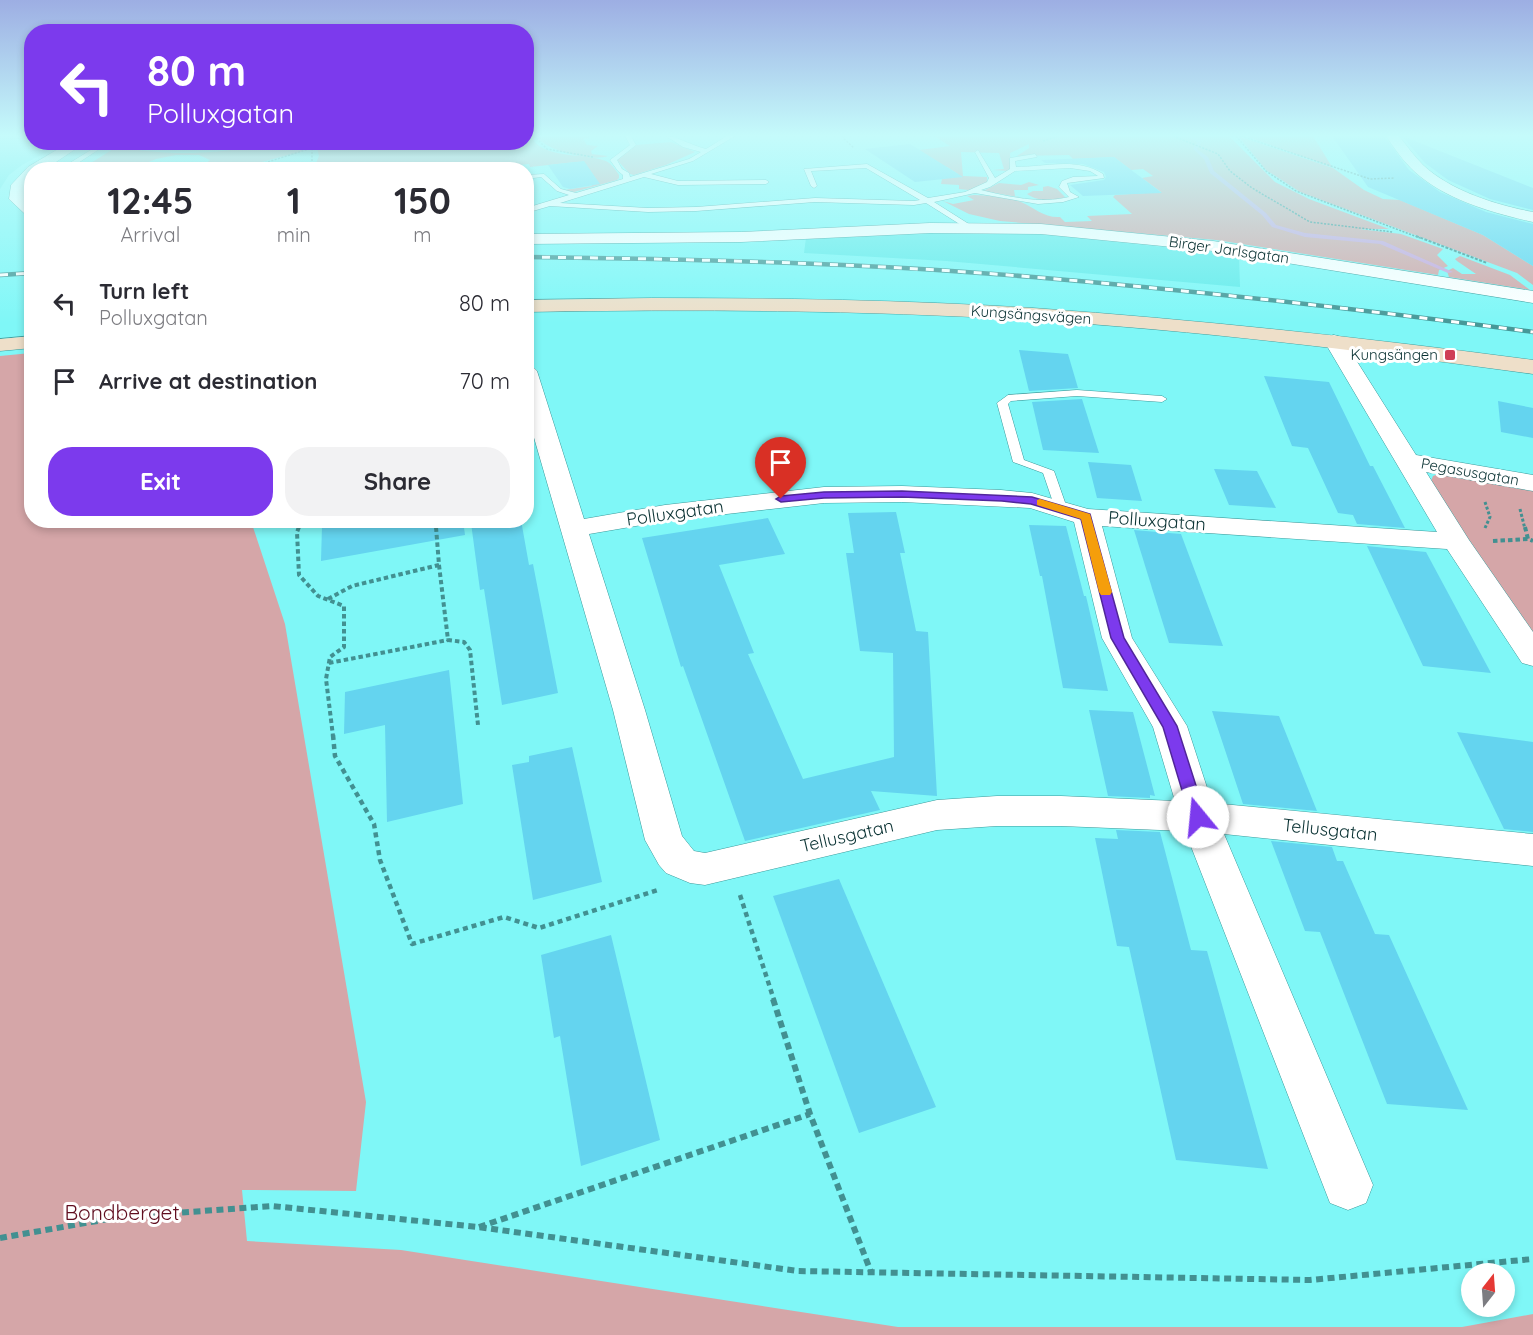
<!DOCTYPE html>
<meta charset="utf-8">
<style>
:root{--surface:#fff;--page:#f2f2f3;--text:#2b2b33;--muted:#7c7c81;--accent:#7c3aed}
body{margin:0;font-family:Quicksand,sans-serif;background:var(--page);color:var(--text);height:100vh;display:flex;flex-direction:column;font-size:22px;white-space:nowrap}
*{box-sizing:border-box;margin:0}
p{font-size:20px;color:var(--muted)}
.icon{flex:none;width:33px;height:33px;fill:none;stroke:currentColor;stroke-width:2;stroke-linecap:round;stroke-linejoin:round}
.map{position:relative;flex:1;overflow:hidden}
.drawer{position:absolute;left:24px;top:162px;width:510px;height:366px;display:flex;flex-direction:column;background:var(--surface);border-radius:24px;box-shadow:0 3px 9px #0003}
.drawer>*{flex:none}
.banner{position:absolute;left:24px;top:24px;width:510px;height:126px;border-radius:24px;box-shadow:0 3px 9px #0003;background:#7c3aed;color:#fff;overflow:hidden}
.needle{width:39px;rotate:17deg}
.buttons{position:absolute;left:1461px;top:1263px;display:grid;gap:12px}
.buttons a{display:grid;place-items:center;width:54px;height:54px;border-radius:50%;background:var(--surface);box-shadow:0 3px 9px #0003;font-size:30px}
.pin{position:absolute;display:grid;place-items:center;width:51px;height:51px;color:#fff;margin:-62px -26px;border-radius:50% 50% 50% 0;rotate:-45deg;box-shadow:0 0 6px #0007}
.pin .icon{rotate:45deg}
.me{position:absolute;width:66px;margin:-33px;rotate:343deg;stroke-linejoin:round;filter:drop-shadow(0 0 4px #0008)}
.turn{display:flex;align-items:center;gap:21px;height:126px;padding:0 24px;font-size:27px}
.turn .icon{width:78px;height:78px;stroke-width:2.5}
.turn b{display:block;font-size:42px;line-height:51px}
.eta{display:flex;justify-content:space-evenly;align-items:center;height:102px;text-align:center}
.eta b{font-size:36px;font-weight:800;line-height:42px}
.primary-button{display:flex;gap:12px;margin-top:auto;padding:12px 24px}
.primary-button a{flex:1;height:69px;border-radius:24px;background:var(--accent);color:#fff;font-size:24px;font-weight:800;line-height:69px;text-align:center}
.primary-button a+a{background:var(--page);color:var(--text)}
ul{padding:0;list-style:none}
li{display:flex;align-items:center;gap:18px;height:78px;padding:0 24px}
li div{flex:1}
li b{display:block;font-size:22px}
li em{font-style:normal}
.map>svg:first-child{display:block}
</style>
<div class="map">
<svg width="1533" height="1335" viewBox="0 0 1533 1335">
<rect width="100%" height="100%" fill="#7ff7f7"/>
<g fill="#63ebeb">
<polygon points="0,136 31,136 32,142 64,143 22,165 9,175 0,189"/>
<polygon points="978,232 1040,234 1239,255 1240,287 946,261 804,253 806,238 870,234"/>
</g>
<g fill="#d5a6a8">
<path d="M527 136H531C540 159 586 153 606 161 612 164 615 169 619 175V178L617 180 574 192 564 190 592 186 576 162 530 167 529 164 499 167V170H313L319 156 317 148 323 143 526 142Z"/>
<path d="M536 136H588L589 138 583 139 587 145 598 146 591 151 592 154 608 156C592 162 546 151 536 136Z"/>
<path d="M934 136H1229L1275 182 1309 199 1389 229H1359L1401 234 1443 249 1437 255 1448 266 1439 270 1438 275 1216 240 1000 221 969 214 943 201 953 204 974 200 967 196 974 195C988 196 1007 196 1021 202 1035 208 1044 218 1060 217L1065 222 1092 221 1087 216 1132 214 1113 197 1115 195 1161 192 1142 178 1153 176 1143 169 1131 170 1114 157 1073 159 1069 155 1017 156 1029 148V144L1010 153 1011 170 1008 171 993 170 1004 169 999 153 961 152 963 176 987 177V185L969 190 959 189V185L941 184 942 179 958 174 947 167 936 168 912 151 950 146Z"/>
<polygon points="1238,136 1333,168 1364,190 1383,199 1400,200 1483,235 1533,266 1533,285 1517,273 1300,192 1266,170"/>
<polygon points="1245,136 1313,136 1332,167"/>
<polygon points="671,142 695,152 666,165 634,175 630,174 618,161 617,159 636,145"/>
<path d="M275 143H316L300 152 235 169 201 168 210 160 199 155H176L156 159 132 169H108L123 165C110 161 99 169 86 166L118 146C169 158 225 153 275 143Z"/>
<polygon points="1029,182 1039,185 1028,187 1028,190 1014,190 1015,196 1024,198 983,191 999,183 1021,185"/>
<path d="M1048 186 1057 189 1065 197C1055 203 1037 201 1027 194L1033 191H1043V187Z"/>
<polygon points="1460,256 1510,275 1530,290 1449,277 1447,271 1453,268 1462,274 1476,274 1457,261 1455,259"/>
<polygon points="31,353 32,520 251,521 285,624 366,1102 356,1191 242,1190 247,1241 401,1250 898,1327 1462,1327 1533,1314 1533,1335 0,1335 0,356"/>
<polygon points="1443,472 1533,488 1533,642 1431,481 1433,476"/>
</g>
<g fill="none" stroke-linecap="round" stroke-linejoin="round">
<polygon fill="#cca6dc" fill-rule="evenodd" points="1187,136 1193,136 1200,139 1201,143 1197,149 1208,157 1214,171 1266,213 1276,225 1305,233 1383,241 1453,272 1448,273 1380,244 1305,237 1272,227 1262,215 1210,173 1204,159 1193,149 1197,143 1196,141"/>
</g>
<g fill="#64d4ef">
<polygon points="1332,136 1384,136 1409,170 1440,192 1486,212 1533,224 1533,266 1483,235 1368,187"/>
<polygon points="1402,136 1533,188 1533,210 1490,199 1448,180 1425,163"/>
<polygon points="910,144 963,177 915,182 865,149"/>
<polygon points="1114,157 1162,193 1083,196 1070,185 1104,180 1106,177 1104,172 1083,164 1045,163 1041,160"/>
<polygon points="584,161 600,184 570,189 563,187 548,165"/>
<polygon points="1019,350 1068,354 1078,388 1029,391"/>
<polygon points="1264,376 1329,382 1370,466 1373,466 1405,528 1357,524 1353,515 1338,513 1308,448 1292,446"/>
<polygon points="1082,399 1099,453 1043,450 1032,402"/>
<polygon points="1498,401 1533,408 1533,438 1501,432"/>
<polygon points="1088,462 1131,465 1142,501 1097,498"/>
<polygon points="1214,469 1257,471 1276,508 1229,505"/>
<polygon points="896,512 905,553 900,553 916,631 928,632 937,796 871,791 880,810 745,841 683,666 681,667 642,538 768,518 785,554 719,565 754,653 748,654 803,779 894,757 893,653 860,651 846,553 854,553 848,513"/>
<polygon points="357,520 463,520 465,535 321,561 322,526"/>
<polygon points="486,520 521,520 529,565 533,564 558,693 502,705 484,589 480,590 471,523"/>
<polygon points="1029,525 1066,526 1084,596 1086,596 1108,691 1063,688 1042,576 1040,576"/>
<polygon points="1134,530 1181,534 1223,646 1169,643"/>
<polygon points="1367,546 1426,552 1491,673 1423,666"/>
<polygon points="449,670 463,804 387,822 385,725 344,734 345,692"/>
<polygon points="1089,710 1133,712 1155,796 1150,795 1150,798 1108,796"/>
<polygon points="1212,711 1279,716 1317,811 1243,804"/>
<polygon points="1457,732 1533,742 1533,832 1504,829"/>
<polygon points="572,747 602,882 533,900 512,765 529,762 529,756"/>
<polygon points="1116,830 1160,832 1191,950 1207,951 1268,1169 1176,1160 1129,947 1117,946 1095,838 1118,839"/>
<polygon points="1271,841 1332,847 1337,861 1343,861 1375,934 1389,935 1468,1110 1387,1104 1320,932 1305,931"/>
<polygon points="839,879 936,1107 859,1133 773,896"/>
<polygon points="611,935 660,1140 581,1166 560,1036 554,1038 541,955"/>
</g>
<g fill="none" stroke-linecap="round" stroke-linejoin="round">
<g stroke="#3c999a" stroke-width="1">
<g id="lane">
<path d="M625 136H631L636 145 617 160 622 169 629 173 630 177 689 159 701 152 683 147 666 136C676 136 693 146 706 149L727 136H735L693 161 651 174 678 181 766 180 769 182 766 184 678 185 644 177 560 203 648 208 696 207 815 198 914 201 920 200 866 168 811 171 817 186 814 188 811 186 804 169 867 164 928 198 965 192 987 182 989 178 975 152 978 150 995 178 1010 169V158L1035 154 1037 157 1015 161 1016 167C1046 167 1076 157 1103 174L1104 178 1067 183 1070 192 1079 197 1063 202 1038 204 975 193 934 202 972 226 973 228 969 230 926 203 914 205 815 202 696 211 648 212 550 206 526 213V208L569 195 557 191 541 177 526 179V175L544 174 561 189 576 193 623 179V175L618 171 610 160 630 145ZM1070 168 1090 171 1098 176 1073 177 1062 181 1059 187 1069 197C1040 204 1009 197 981 190L990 187 1015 171Z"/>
<polygon points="93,142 107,144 72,167 32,168 68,164 99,145"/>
<polygon points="1077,390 1162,396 1167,399 1162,402 1077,396 1011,401 1008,404 1024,460 1054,471 1067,508 1061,512 1055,508 1043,473 1013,462 997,403 1008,395"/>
</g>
</g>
<g stroke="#3c999a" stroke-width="1">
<g id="street">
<path d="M1386 136H1399C1407 146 1414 156 1423 165 1451 191 1496 205 1533 212V222C1493 213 1446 200 1415 172 1404 162 1394 148 1386 136Z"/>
<polygon points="70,142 86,142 44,170 32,170 32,180 25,186 25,198 32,204 32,217 26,215 9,199 11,185 28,167"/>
<polygon points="930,223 1041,224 1213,241 1533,291 1533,303 1213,251 1041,234 930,233 741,242 526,244 526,234 741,232"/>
<path d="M1334 335 1341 337 1344 341 1416 455 1533 475V491L1426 472 1469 540 1533 632V666L1522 663 1447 549 1102 526 1132 638 1187 726 1212 803 1533 834V866L1224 834 1373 1185 1366 1203 1348 1210 1330 1203 1185 831 1061 826H997L937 830 705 885 690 883 666 873 659 865 645 840 613 710 526 410V365L533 367 537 371 584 519 665 505 824 487 902 486 1001 490 1032 493 1088 509 1437 532 1324 341 1327 337ZM902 502 1030 508 1074 522 1102 638 1153 727 1175 801 1061 796H997L937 800 705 853 694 851 682 836 645 710 589 534 665 521 824 503Z"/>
</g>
</g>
<g stroke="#3c999a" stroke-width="1">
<g id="secondary">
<path d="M652 298C779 298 906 300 1033 308 1200 320 1367 338 1533 360V374C1365 351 1197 330 1029 320 861 310 694 309 526 312V300Z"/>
<polygon points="32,336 32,348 0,351 0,339"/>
</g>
</g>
<g stroke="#429091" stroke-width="1.5" stroke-dasharray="2 1.5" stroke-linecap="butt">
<polyline points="534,136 547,149 593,157"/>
<polyline points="844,136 843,138 854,148"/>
<polyline points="1173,136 1218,154 1230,171 1252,188 1310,222 1393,232"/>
<polyline points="1236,136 1266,171 1296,191 1420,238"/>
<polyline points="1241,136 1370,179 1395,178"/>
<polyline points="1043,141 1059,136"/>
<polyline points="258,165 312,148"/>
<polyline points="240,170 267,165 293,170"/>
<polyline points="307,170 312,162 312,148 320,142"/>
</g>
<polyline stroke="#429091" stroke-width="2" stroke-dasharray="3 1.5" stroke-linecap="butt" points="1416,236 1487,263"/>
<g stroke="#429091" stroke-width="3" stroke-dasharray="3 2" stroke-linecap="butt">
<polyline points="1485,502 1490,517 1485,528"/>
<polyline points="1520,509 1525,529"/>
<polyline points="435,520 436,529"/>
<polyline points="298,529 302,520"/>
</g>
<g stroke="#429091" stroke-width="4" stroke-dasharray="4.5 3" stroke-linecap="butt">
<polyline points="299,527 297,532 299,575 318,596 344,606 344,647 330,657 326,679 333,736"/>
<polyline points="1525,527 1528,539 1533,541"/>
<polyline points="1493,541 1528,539"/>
<polyline points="439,565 448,640 464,642 470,650 478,725"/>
<polyline points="328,599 352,586 439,565 436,527"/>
<polyline points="329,663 448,640"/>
</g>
<g stroke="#429091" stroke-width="4.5" stroke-dasharray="5 4" stroke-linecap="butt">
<polyline points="333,735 335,756 374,824 380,860 412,944 504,917 539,928 658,890"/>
<polyline points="740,895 774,1000"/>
</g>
<g stroke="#429091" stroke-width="6" stroke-dasharray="7 4.5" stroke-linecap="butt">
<polyline points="773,999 810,1114 871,1272"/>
<polyline points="479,1227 810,1114"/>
<polyline points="0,1238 120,1217 272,1206 478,1227 798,1271 1310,1280 1533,1259"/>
</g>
<use href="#lane" fill="#fff" fill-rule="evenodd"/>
<use href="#street" fill="#fff" fill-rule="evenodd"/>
<use href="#secondary" fill="#eedfc9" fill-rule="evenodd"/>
<g stroke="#469898" stroke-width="4.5">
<g id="rail">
<path d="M526 257C695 259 865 263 1033 277 1200 291 1367 310 1533 332"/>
<polyline points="0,275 32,273"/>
</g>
</g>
<use href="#rail" stroke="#fff" stroke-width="3" stroke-dasharray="8" stroke-linecap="butt"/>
</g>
<linearGradient id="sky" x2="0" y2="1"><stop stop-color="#9daee3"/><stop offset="0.42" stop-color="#c5fbfb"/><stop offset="1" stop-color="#c5fbfb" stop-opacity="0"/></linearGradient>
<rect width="1533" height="323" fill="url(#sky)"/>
<polygon fill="#7c3aed" stroke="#51269a" stroke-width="1.5" points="902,491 1032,497 1090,514 1124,638 1177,726 1206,817 1204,821 1198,823 1192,821 1190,817 1163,727 1111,638 1081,519 1031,504 1002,501 902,497 824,498 781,502 776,499 781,496 824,492"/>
<polygon fill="#f59e0b" points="1040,499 1090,514 1112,592 1110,595 1101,595 1099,592 1081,519 1037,505 1037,500"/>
<rect fill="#cf3e56" stroke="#fff" stroke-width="2" x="1444" y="349" width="12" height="12" rx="3"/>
<g text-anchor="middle" stroke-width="6" stroke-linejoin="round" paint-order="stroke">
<g font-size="15" fill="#0a3233" stroke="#fff">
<text transform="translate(1229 250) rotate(8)" y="5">Birger Jarlsgatan</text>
<text transform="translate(1031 315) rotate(4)" y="5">Kungsängsvägen</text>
<text transform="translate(1470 472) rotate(10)" y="5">Pegasusgatan</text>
</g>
<g font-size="15" fill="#0a3233" stroke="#fff" text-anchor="end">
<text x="1438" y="360">Kungsängen</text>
</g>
<g font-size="18" fill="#0a3233" stroke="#fff">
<text transform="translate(675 513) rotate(-8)" y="6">Polluxgatan</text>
<text transform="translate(1157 521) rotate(4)" y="6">Polluxgatan</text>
<text transform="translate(1330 830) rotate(6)" y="6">Tellusgatan</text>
<text transform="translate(847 836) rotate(-13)" y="6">Tellusgatan</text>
</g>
<g font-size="21" fill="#600d1f" stroke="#fff">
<text x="122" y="1220">Bondberget</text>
</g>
</g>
</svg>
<div class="buttons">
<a><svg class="needle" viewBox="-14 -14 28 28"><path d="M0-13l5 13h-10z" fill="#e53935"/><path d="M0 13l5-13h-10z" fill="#7c7c81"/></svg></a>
</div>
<div class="pin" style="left:781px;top:499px;background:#d93025"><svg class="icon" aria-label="arrive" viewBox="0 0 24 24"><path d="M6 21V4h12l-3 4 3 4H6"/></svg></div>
<svg class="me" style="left:1198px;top:817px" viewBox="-20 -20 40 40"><circle r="19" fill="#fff"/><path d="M0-13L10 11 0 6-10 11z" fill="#7c3aed"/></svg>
<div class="banner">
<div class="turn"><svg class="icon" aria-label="left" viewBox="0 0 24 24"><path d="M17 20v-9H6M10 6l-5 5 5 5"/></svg><div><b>80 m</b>Polluxgatan</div></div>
</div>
<section class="drawer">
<div class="eta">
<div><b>12:45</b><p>Arrival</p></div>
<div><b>1</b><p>min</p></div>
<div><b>150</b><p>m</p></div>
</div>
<ul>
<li><svg class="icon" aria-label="left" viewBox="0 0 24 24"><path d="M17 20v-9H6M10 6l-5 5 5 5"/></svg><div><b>Turn left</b><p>Polluxgatan</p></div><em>80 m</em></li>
<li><svg class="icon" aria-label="arrive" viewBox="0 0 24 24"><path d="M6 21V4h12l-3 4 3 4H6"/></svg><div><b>Arrive at destination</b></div><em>70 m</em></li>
</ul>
<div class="primary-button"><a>Exit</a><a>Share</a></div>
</section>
</div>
